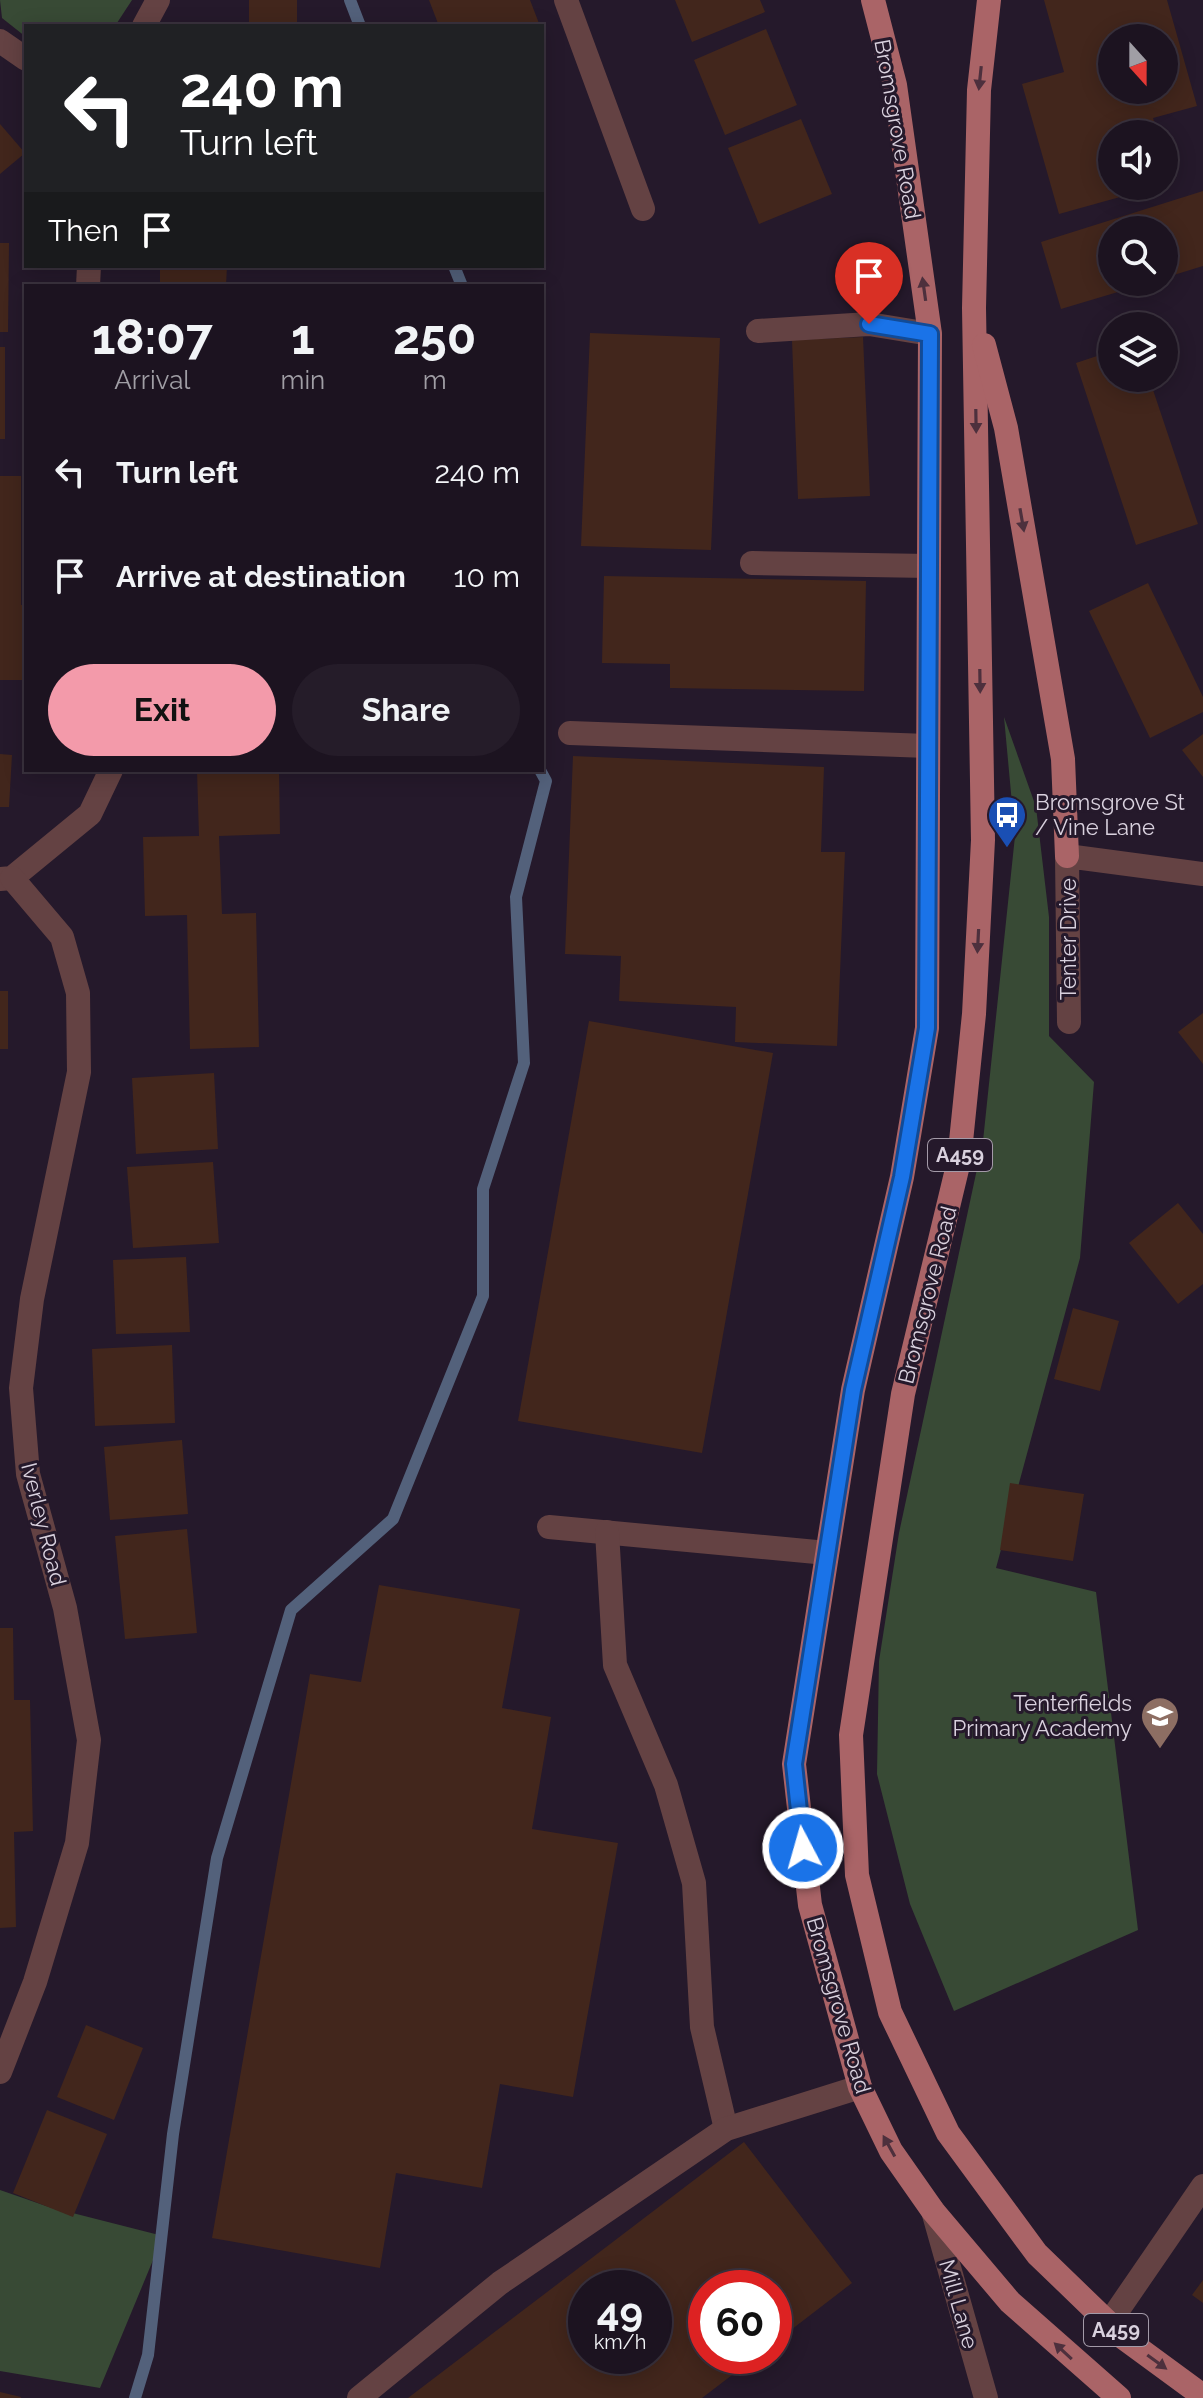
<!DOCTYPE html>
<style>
:root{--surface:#1c1320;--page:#251c29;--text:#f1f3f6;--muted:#a09ea5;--line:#3a323e;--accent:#f39aaa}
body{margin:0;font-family:Raleway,sans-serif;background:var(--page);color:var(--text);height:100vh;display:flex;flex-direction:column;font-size:30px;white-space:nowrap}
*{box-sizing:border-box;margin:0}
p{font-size:26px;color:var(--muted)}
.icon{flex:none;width:44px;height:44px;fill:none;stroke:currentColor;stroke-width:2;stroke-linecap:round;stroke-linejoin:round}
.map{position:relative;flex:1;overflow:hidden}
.details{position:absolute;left:24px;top:284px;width:520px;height:488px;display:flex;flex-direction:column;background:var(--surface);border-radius:0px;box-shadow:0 4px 20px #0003,0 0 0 2px var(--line)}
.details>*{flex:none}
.banner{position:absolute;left:24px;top:24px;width:520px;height:244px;border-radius:0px;box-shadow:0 4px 20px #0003,0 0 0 2px var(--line);background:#202124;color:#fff;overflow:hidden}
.needle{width:52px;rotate:159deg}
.buttons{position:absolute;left:1098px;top:24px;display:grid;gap:16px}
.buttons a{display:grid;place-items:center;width:80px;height:80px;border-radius:50%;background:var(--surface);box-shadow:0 4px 20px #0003,0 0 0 2px var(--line);font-size:40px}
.speed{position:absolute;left:568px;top:2270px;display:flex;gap:16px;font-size:40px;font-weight:700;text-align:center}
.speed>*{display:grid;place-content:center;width:104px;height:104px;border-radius:50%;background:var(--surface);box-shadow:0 4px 20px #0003,0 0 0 2px var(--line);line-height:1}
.speed small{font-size:20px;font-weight:400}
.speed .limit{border:12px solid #d22;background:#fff;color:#111}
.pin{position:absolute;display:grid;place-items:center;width:68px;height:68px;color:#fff;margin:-82px -34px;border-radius:50% 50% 50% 0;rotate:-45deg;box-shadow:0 0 8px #0007}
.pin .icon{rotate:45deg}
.me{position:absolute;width:88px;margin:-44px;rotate:354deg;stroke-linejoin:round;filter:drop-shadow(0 0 6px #0008)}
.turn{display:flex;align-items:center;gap:28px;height:168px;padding:0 24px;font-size:36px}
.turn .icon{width:104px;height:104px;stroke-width:2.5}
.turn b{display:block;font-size:56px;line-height:68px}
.then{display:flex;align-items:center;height:76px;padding:0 24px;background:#0003;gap:16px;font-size:30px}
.eta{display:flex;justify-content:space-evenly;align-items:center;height:136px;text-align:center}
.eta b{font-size:48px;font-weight:700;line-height:56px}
.cta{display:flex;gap:16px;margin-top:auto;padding:16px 24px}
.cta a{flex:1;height:92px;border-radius:48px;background:var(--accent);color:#111;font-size:32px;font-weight:700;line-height:92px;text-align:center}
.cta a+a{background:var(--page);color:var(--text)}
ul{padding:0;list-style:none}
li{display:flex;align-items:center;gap:24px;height:104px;padding:0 24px}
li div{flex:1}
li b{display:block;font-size:30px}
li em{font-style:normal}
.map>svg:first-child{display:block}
</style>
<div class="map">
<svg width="1203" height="2398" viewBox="0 0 1203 2398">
<rect width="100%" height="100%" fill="#25192b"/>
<g fill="#384a35">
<polygon points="0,0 132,0 115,26 26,26 26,37 2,18"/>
<polygon points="1004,717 1036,807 1049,917 1049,1036 1094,1082 1080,1258 996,1568 1096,1592 1138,1930 954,2011 910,1904 877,1774 879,1661 899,1533 983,1141 1015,836"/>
<polygon points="0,2190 49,2207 163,2236 100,2388 0,2371"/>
</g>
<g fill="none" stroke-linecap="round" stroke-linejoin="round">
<g stroke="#53617b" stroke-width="12">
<polyline points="350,0 360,26"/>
<polyline points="454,266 462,286"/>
<polyline points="135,2398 148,2355 173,2134 217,1858 291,1610 393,1519 483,1296 483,1189 524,1063 516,897 546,781 540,770"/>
</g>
</g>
<g fill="#42261c" fill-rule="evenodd">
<rect x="249" y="0" width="48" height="26"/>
<polygon points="429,0 530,0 540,26 439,26"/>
<polygon points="675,0 760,0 765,12 692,42"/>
<path d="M1044 0H1167L1197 106 1153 118 1158 134H1112V186L1156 187 1059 214 1022 84 1064 72ZM1112 38H1164V90H1112Z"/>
<polygon points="766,29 797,105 725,135 694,60"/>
<polygon points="801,119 832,194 759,224 728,148"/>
<polygon points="0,124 25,153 0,174"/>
<polygon points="1165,159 1171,182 1164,185 1164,160"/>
<polygon points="1203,191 1203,266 1164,278 1164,230 1112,230 1112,282 1148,283 1061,309 1041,242"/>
<polygon points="0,243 9,243 8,332 0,332"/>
<polygon points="160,266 227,266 226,286 160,286"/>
<polygon points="590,333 720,338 711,550 581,546"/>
<polygon points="863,337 870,496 798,499 792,340"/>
<rect x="0" y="347" width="5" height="92"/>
<polygon points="1112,351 1112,378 1149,378 1198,524 1136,545 1076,363"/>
<polygon points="0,476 21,476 21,605 26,605 26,680 0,680"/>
<polygon points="604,576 866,581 864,691 670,688 670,664 602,663"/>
<polygon points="1148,583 1203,697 1203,712 1150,738 1089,611"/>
<polygon points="1203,734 1203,777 1182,750"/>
<polygon points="0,754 12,755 9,807 0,807"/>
<polygon points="573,756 824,767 821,852 845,852 837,1046 735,1042 736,1007 619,1001 621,956 565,954"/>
<polygon points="197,770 279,770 280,834 219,836 222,914 256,913 259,1047 190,1049 187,915 145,916 143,837 199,836"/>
<rect x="0" y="991" width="8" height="58"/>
<polygon points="1203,1013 1203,1064 1178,1032"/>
<polygon points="589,1021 773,1053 702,1453 518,1421"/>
<polygon points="214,1073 218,1149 136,1154 132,1078"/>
<polygon points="213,1162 219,1243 133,1248 127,1167"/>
<polygon points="1178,1203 1203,1234 1203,1284 1178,1304 1129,1243"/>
<polygon points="186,1257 190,1332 116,1334 113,1260"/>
<polygon points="1073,1308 1119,1321 1100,1391 1054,1379"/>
<polygon points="172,1345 175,1423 95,1426 92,1349"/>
<polygon points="182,1440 188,1514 110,1520 104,1447"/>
<polygon points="1010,1483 1084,1494 1073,1561 1000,1550"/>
<polygon points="187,1529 197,1633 125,1639 115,1536"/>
<polygon points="379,1585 520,1609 502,1708 551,1717 532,1829 618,1843 573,2097 500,2084 482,2188 396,2173 380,2268 212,2238 310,1674 361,1682"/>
<polygon points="0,1628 13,1628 14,1700 30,1700 33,1831 14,1832 16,1927 0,1928"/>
<polygon points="86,2025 143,2048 114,2120 57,2097"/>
<polygon points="47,2110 107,2134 73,2217 13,2193"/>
<path d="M744 2142 852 2283 774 2343V2288H706V2356H757L702 2398H408ZM586 2288H654V2356H586Z"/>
<polygon points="1203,2280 1203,2303 1192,2295"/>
<polygon points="0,2392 21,2397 21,2398 0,2398"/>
</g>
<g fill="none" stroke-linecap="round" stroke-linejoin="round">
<g stroke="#644243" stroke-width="24">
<polyline points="758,331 869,324 930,334"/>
<polyline points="752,563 929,566"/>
<polyline points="570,733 928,746"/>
<polyline points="549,1527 827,1553"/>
<polyline points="607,1532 615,1665 666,1785 694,1883 702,2027 726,2129"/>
<polyline points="933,2211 986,2398"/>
<polyline points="1109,2323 1203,2186"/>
<polyline points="359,2398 500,2283 726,2129 860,2087"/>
</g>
<g stroke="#644243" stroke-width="24">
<polyline points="566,0 643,209"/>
<polyline points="144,26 158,0"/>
<polyline points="0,41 26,59"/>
<polyline points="88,286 89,266"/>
<polyline points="0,879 12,878 90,814 111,770"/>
<polyline points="1069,1022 1067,856 1203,874"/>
<polyline points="0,2072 35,1982 77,1843 89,1740 65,1608 28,1474 21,1388 32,1299 79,1072 78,993 62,937 12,878"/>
</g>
<g stroke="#aa6467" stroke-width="24">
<polyline points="873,0 895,85 930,334 927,1028 902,1177 853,1390 794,1764 810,1905 860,2087 891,2151 933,2211 1010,2302 1119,2398"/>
<polyline points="989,0 979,90 974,308 983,840 974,1014 959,1161 903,1394 851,1735 857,1875 890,2012 948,2133 1037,2254 1124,2338 1203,2396"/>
<polyline points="984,345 1006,428 1063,759 1067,856"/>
</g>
</g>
<defs><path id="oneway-solid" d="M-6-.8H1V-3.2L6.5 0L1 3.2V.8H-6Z" transform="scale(2)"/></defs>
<g fill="#4d303d">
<use href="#oneway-solid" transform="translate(980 78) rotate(96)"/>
<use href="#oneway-solid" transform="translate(924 289) rotate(-98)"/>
<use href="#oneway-solid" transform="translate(976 421) rotate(89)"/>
<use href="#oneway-solid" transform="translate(1022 520) rotate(80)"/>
<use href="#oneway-solid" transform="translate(980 681) rotate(89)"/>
<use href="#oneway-solid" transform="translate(978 941) rotate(93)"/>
<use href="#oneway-solid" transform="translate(889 2146) rotate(-119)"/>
<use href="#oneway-solid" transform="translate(1063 2351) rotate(-137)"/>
<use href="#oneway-solid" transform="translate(1157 2362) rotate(36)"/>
</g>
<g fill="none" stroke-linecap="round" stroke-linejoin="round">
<g stroke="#114b97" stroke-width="20">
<polyline id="route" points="803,1848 794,1764 853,1390 902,1177 927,1028 930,334 869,324"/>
</g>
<use href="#route" stroke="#1a73e8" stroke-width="14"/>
</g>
<defs>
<g id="bus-pin" transform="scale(2)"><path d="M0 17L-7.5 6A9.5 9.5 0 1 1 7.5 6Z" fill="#1a4fb4" stroke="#25192b"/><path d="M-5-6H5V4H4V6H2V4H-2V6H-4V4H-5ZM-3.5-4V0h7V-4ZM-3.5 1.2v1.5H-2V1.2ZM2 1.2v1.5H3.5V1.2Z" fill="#fff"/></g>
<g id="school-pin" transform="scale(2)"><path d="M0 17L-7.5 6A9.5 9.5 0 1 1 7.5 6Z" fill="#8d6e63" stroke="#25192b"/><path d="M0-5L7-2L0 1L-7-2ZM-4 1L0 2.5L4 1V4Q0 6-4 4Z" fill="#fff"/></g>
</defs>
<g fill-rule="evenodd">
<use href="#bus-pin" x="1007" y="815"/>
<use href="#school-pin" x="1160" y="1716"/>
</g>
<g text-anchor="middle" stroke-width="6" stroke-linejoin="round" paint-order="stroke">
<g fill="#25192b" stroke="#a39aa8" stroke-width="2">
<rect x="928" y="1139" width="64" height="32" rx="6"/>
<rect x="1084" y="2314" width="64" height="32" rx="6"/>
</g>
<g font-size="20" font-weight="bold" fill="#d9d1de">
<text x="960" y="1162">A459</text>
<text x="1116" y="2337">A459</text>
</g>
<g font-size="22" fill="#d9d1de" stroke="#25192b">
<text transform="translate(898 129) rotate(80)" y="8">Bromsgrove Road</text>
<text transform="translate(1068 939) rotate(-90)" y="8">Tenter Drive</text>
<text transform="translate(927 1295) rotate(-76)" y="8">Bromsgrove Road</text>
<text transform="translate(44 1524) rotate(76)" y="8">Iverley Road</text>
<text transform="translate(839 2005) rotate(74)" y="8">Bromsgrove Road</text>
<text transform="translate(959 2304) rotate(74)" y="8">Mill Lane</text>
</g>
<g font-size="22" fill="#d9d1de" stroke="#25192b" text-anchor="start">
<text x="1035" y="810">Bromsgrove St<tspan x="1035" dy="25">/ Vine Lane</tspan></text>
<text x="1132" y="1711" text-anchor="end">Tenterfields<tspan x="1132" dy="25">Primary Academy</tspan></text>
</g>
</g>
</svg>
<div class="buttons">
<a><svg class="needle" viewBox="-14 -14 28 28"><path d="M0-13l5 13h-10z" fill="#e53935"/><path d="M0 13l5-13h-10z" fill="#a09ea5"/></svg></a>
<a><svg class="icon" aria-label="sound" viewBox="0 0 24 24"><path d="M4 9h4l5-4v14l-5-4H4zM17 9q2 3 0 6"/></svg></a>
<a><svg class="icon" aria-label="search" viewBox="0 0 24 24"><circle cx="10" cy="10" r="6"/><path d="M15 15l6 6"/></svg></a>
<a><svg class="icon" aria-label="layers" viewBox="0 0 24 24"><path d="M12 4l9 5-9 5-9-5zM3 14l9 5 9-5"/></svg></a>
</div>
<div class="speed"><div>49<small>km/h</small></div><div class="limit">60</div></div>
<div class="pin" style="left:869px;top:324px;background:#d93025"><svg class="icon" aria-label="arrive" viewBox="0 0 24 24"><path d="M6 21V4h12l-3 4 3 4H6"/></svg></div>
<svg class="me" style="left:803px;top:1848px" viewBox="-20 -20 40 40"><circle r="17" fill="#1a73e8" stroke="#fff" stroke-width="3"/><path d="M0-11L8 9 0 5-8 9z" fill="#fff"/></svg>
<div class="banner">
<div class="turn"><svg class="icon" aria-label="left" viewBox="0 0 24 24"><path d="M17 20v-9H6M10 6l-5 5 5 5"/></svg><div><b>240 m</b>Turn left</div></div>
<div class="then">Then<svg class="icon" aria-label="arrive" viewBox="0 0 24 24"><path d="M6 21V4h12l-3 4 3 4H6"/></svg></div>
</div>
<section class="details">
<div class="eta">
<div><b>18:07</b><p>Arrival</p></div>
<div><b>1</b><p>min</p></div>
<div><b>250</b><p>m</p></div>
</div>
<ul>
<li><svg class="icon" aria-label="left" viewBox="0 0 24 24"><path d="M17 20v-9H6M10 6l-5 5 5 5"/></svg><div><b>Turn left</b></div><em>240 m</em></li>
<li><svg class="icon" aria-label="arrive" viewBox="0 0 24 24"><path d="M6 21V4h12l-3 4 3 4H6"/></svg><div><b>Arrive at destination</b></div><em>10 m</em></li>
</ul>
<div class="cta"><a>Exit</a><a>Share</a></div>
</section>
</div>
